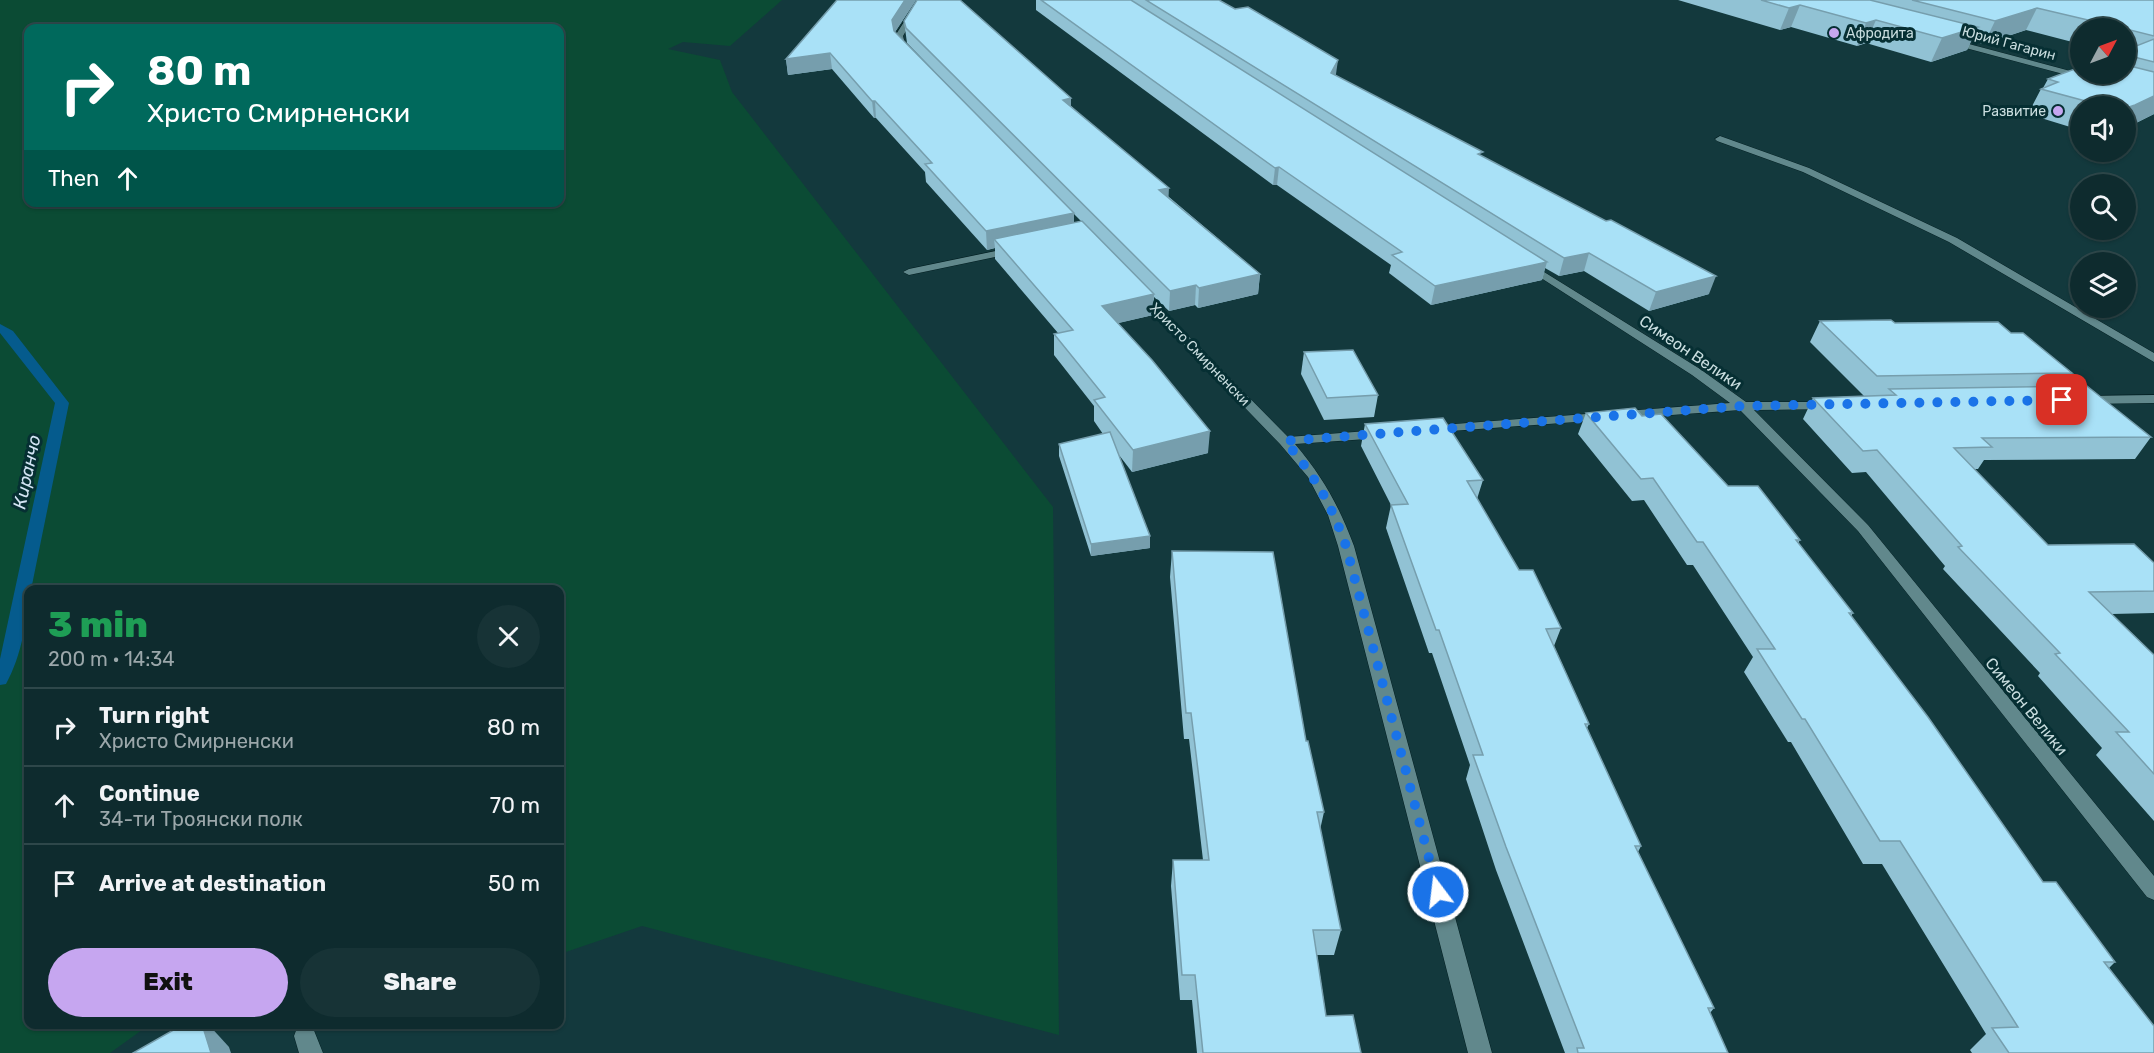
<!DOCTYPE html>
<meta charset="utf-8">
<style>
:root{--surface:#0e2b2e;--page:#173336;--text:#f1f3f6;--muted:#9ba7aa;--line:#2e474a;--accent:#c6a6f0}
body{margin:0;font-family:Rubik,sans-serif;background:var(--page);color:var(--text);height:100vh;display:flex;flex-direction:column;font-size:22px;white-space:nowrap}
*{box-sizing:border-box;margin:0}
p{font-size:20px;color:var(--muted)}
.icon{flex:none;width:33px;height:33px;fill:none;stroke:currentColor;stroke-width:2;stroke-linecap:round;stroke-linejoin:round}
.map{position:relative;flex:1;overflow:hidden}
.details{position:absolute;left:24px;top:585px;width:540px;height:444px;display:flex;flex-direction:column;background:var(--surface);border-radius:12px;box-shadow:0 2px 4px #0004,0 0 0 2px var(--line)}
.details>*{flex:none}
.banner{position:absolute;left:24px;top:24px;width:540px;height:183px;border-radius:12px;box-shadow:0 2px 4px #0004,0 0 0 2px var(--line);background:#00695c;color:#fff;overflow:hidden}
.needle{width:39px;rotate:49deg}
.buttons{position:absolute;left:2070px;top:18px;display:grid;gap:12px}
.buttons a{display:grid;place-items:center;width:66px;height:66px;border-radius:50%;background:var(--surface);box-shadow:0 2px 4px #0004,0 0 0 2px var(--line);font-size:30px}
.pin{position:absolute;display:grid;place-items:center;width:51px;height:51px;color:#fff;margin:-26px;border-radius:12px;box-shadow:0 3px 9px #0006}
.me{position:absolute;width:66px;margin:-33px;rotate:345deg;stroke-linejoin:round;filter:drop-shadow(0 0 4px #0008)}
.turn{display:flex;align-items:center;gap:21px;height:126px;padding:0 24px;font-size:27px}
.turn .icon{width:78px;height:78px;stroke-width:2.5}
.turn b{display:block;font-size:42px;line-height:51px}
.then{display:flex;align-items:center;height:57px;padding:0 24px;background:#0003;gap:12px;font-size:22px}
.round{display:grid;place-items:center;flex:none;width:63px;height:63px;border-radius:32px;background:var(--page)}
.headline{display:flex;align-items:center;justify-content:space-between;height:102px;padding:0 24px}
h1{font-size:36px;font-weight:800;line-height:45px;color:#1e9e55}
.action{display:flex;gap:12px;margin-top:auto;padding:12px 24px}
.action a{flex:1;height:69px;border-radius:36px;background:var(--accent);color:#111;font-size:24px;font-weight:800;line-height:69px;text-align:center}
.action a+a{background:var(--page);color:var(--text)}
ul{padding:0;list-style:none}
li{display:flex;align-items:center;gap:18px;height:78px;padding:0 24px;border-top:2px solid var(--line)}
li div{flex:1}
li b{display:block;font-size:22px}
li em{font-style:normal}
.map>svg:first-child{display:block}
</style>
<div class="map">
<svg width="2154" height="1053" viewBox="0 0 2154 1053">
<rect width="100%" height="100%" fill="#13393d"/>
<path fill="#0b4b34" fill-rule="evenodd" d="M0 0H782L730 46 683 42 668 49 720 60 732 92 1053 507 1059 1035 642 926 560 954V590H28V1024L149 1025 110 1053H0ZM28 28H560V202H28Z"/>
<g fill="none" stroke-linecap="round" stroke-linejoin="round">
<path fill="#055b8d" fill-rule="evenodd" d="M0 324 13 331 69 403 31 590H28C28 620 21 657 6 684L0 685V659L55 403 0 333Z"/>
<g stroke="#031f22" stroke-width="1">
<g id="minor">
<polygon points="918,0 924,0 903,36 905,44 913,53 909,55 898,47 895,36"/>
<polygon points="1950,39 2089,76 2090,78 2086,80 1947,43 1946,41"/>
<polygon points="1720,136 1809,168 1957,238 2154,353 2154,362 1949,242 1803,172 1717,141 1715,139"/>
<polygon points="1015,247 1019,248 1019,252 909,275 903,272 909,269"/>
<polygon points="1528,262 1700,369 1746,402 1835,402 1837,405 1835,408 1830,409 1754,410 1868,525 2154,876 2154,900 2147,897 1858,531 1740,410 1424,433 1422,430 1429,426 1730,403 1692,375 1524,267 1524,263"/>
<path d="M1140 290 1144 291 1288 437 1381 430 1388 434 1381 438 1295 444C1323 477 1339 506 1354 546L1492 1053H1468L1338 546 1328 515 1308 477 1280 444 1136 295 1134 293Z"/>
<polygon points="2154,395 2154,403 2085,404 2078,400 2085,396"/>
<polygon points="305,1025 313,1028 323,1053 299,1053 294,1036 297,1028"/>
</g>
</g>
<use href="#minor" fill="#61888c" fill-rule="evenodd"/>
</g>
<g fill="#91c2d4" fill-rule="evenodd">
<path d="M916 0 895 32 1013 152 907 43 904 21 1071 98V106L1169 197 1260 274 1258 294 1198 308 1195 305 1169 311 1154 297 1153 315 1118 323 1208 453 1132 472 1119 455 1150 548 1091 556 1059 456V444L1103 434 1094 421V406L1054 355V334L1058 333 995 259V248L987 250 926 182 925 172 876 118H874L832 69 788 75 786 59ZM1074 214 1081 221 1074 223Z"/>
<polygon points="1036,0 1219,0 1336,74 1335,75 1482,156 1709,294 1649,311 1584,271 1559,276 1545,268 1542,280 1431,305 1389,273 1391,265 1277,185 1273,185 1036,10"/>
<polygon points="1678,0 2154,0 2154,114 2126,128 2126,106 2080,106 2080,130 2028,114 2041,89 2043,88 2048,79 2126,74 2126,28 2080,28 2080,44 2026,30 1984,44 1971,41 1967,50 1931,62 1866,43 1857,46 1791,27 1780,30"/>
<polygon points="1820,321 1895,323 2011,333 2072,373 2064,386 2151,437 2135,459 1984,460 1978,469 1974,469 2048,545 2154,563 2154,613 2112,614 2154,655 2154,821 2096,755 2102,748 2038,676 2040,673 1943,569 1945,566 1866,472 1852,473 1803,419 1813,398 1864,396 1810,342"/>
<polygon points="1304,352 1378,395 1374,417 1324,420 1301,374"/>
<polygon points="1586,413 1642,416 1728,486 1800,540 1798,543 1853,613 1851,616 2043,882 2115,962 2109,968 2154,1053 1972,1053 1970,1050 1986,1034 1882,864 1863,864 1791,742 1788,742 1744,672 1753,657 1693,565 1687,565 1644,500 1632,501 1578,434"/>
<polygon points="1365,424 1483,480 1477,499 1519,570 1561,628 1554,646 1589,724 1587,728 1641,846 1638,852 1714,1008 1710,1013 1728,1053 1565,1053 1496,870 1466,779 1470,765 1432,653 1429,653 1386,528 1391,505 1361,446"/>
<polygon points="1172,551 1306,741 1324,812 1320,830 1341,930 1334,955 1317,955 1326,1016 1361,1053 1197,1053 1192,1000 1180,1000 1171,886 1173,860 1203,860 1189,739 1184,739 1170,577"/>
</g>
<g fill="#769ead">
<polygon points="905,0 916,0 893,35 892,20"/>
<polygon points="1800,5 1791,27 1780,30 1789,8"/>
<polygon points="2037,8 2026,30 1984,44 1995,21"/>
<polygon points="1876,20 1866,43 1857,46 1866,23"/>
<polygon points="1978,27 1967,50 1931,62 1942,38"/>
<polygon points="830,53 832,69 788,75 786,59"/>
<polygon points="1338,60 1336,74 1329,88 1331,73"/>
<polygon points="2154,96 2154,114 2126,128 2126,108"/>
<polygon points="1071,98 1071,115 1063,100"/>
<polygon points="872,101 875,101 876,118 874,118"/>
<polygon points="1279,167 1277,185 1273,185 1275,168"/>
<polygon points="1169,188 1168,206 1159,190"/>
<polygon points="1074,213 1074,232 994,239 995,248 987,250 986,231"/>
<polygon points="1589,253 1584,271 1559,276 1564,258"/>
<polygon points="1547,262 1542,280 1431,305 1435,286"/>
<polygon points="1260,274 1258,294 1198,308 1199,288"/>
<polygon points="1716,276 1709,294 1649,311 1656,292"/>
<polygon points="1196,285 1195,305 1169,311 1170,291"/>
<polygon points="1154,294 1153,315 1102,327 1102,306"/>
<polygon points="1210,431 1208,453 1132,472 1133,450"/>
<polygon points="1150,536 1150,548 1091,556 1091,544"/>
<polygon points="202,1024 208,1024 229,1047 231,1053 211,1053"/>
</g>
<g fill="#a9e1f7" stroke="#769ead" stroke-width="1.5">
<polygon points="837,0 905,0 892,20 894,31 1074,213 986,231 925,164 932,163 875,101 872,101 830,53 786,59"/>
<polygon points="917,0 960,0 1071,98 1063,100 1169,188 1159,190 1260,274 1199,288 1196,285 1170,291 906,28 904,21"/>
<polygon points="1041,0 1131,0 1547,262 1435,286 1392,255 1402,252 1279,167 1275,168"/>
<polygon points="1146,0 1219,0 1235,9 1248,7 1338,60 1331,73 1483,152 1478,154 1606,221 1611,220 1716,276 1656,292 1589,253 1564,258"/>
<polygon points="1761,0 1870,0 1978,27 1942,38 1876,20 1866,23 1800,5 1789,8"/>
<polygon points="1912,0 2154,0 2154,36 2126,29 2126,28 2122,28 2037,8 1995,21"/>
<polygon points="2154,39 2154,62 2126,55 2126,50"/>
<polygon points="2126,65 2154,72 2154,96 2135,105 2126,108 2126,106 2104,106 2041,89 2058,82 2048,79 2080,67 2080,74 2126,74"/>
<polygon points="1082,221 1154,294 1102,306 1152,360 1210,431 1133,450 1094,400 1105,397 1054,334 1073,330 994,239"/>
<polygon points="1891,320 1895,323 1998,322 2011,333 2023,333 2072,373 1877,376 1820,321"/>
<polygon points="1353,350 1378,395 1327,398 1304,352"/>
<polygon points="2087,386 2151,437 1982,438 1992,447 1954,448 2048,545 2134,544 2154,563 2154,591 2089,592 2154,655 2154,774 2116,732 2129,732 2055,654 2060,653 1958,547 1962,546 1877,450 1863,451 1813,398 1896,395 1889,389"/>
<polygon points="1635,408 1642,416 1661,414 1728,486 1758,486 1800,540 1796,540 1853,613 1849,613 1928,717 2043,882 2056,882 2115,962 2104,962 2154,1026 2154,1053 2009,1053 1992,1028 2018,1027 1900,841 1880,841 1805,719 1802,719 1757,649 1775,649 1703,542 1697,542 1653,478 1641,479 1586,413"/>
<polygon points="1443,418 1483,480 1467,481 1519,570 1533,570 1561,628 1546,629 1589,724 1585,724 1641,846 1635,846 1714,1008 1708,1008 1728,1053 1578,1053 1577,1048 1584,1048 1506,847 1473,755 1483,755 1439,630 1436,630 1391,505 1408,504 1365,424"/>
<polygon points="1110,432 1150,536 1091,544 1059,444"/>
<polygon points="1172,551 1273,552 1306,741 1308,741 1324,812 1317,812 1341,930 1313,930 1326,1016 1353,1015 1361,1053 1203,1053 1195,975 1182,975 1173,860 1209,860 1191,713 1186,713"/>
<polygon points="184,1024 202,1024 211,1053 133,1053"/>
</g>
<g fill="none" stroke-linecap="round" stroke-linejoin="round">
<path stroke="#1a73e8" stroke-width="10" stroke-dasharray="0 18" d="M1438 892 1346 546C1330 501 1315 477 1285 441L1743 406 2062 400"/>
</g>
<g fill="#c6a6f0" stroke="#062f33" stroke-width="2">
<circle cx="1834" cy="33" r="6"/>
<circle cx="2058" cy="111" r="6"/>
</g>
<g text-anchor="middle" stroke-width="6" stroke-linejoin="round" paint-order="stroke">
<g font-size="14" fill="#c9dddf" stroke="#062f33" text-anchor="start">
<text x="1846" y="38">Афродита</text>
<text x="2046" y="116" text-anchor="end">Развитие</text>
</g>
<g font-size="14" fill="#c9dddf" stroke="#062f33">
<text transform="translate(2009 43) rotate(15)" y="5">Юрий Гагарин</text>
<text transform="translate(1200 354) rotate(46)" y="5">Христо Смирненски</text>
</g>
<g font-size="16" fill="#c9dddf" stroke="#062f33">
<text transform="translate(1691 352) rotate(34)" y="6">Симеон Велики</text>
<text transform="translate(2027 706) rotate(51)" y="6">Симеон Велики</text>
</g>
<g font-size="18" font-style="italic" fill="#d3e5f4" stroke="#062f33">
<text transform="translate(27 472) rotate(-78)" y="6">Киранчо</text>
</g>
</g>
</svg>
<div class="buttons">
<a><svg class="needle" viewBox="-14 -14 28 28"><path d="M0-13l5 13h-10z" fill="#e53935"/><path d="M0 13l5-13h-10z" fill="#9ba7aa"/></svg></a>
<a><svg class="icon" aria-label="sound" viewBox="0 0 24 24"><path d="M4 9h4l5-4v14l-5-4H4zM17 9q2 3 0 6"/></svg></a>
<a><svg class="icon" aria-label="search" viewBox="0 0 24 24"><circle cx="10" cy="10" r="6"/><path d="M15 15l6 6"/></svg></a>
<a><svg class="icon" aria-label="layers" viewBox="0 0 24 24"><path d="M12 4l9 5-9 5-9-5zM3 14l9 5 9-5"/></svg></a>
</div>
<div class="pin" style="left:2062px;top:400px;background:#d93025"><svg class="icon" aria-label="arrive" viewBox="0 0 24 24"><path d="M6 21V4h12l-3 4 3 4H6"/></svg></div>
<svg class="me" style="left:1438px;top:892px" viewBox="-20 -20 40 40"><circle r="17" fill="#1a73e8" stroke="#fff" stroke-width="3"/><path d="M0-11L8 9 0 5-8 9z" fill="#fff"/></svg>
<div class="banner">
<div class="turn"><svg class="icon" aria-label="right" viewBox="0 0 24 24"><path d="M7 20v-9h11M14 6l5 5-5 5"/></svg><div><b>80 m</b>Христо Смирненски</div></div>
<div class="then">Then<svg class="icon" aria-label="ahead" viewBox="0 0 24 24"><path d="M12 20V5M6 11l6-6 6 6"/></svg></div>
</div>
<section class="details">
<div class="headline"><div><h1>3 min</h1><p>200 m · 14:34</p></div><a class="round"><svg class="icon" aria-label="close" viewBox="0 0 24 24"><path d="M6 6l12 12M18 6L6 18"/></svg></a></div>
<ul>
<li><svg class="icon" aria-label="right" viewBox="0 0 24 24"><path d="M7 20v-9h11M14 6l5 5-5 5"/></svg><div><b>Turn right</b><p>Христо Смирненски</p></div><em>80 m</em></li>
<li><svg class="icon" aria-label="ahead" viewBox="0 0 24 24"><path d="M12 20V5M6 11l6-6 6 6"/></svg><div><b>Continue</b><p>34-ти Троянски полк</p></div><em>70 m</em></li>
<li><svg class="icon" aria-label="arrive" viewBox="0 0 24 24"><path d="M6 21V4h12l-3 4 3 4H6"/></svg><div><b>Arrive at destination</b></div><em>50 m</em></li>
</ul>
<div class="action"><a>Exit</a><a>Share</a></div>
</section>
</div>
